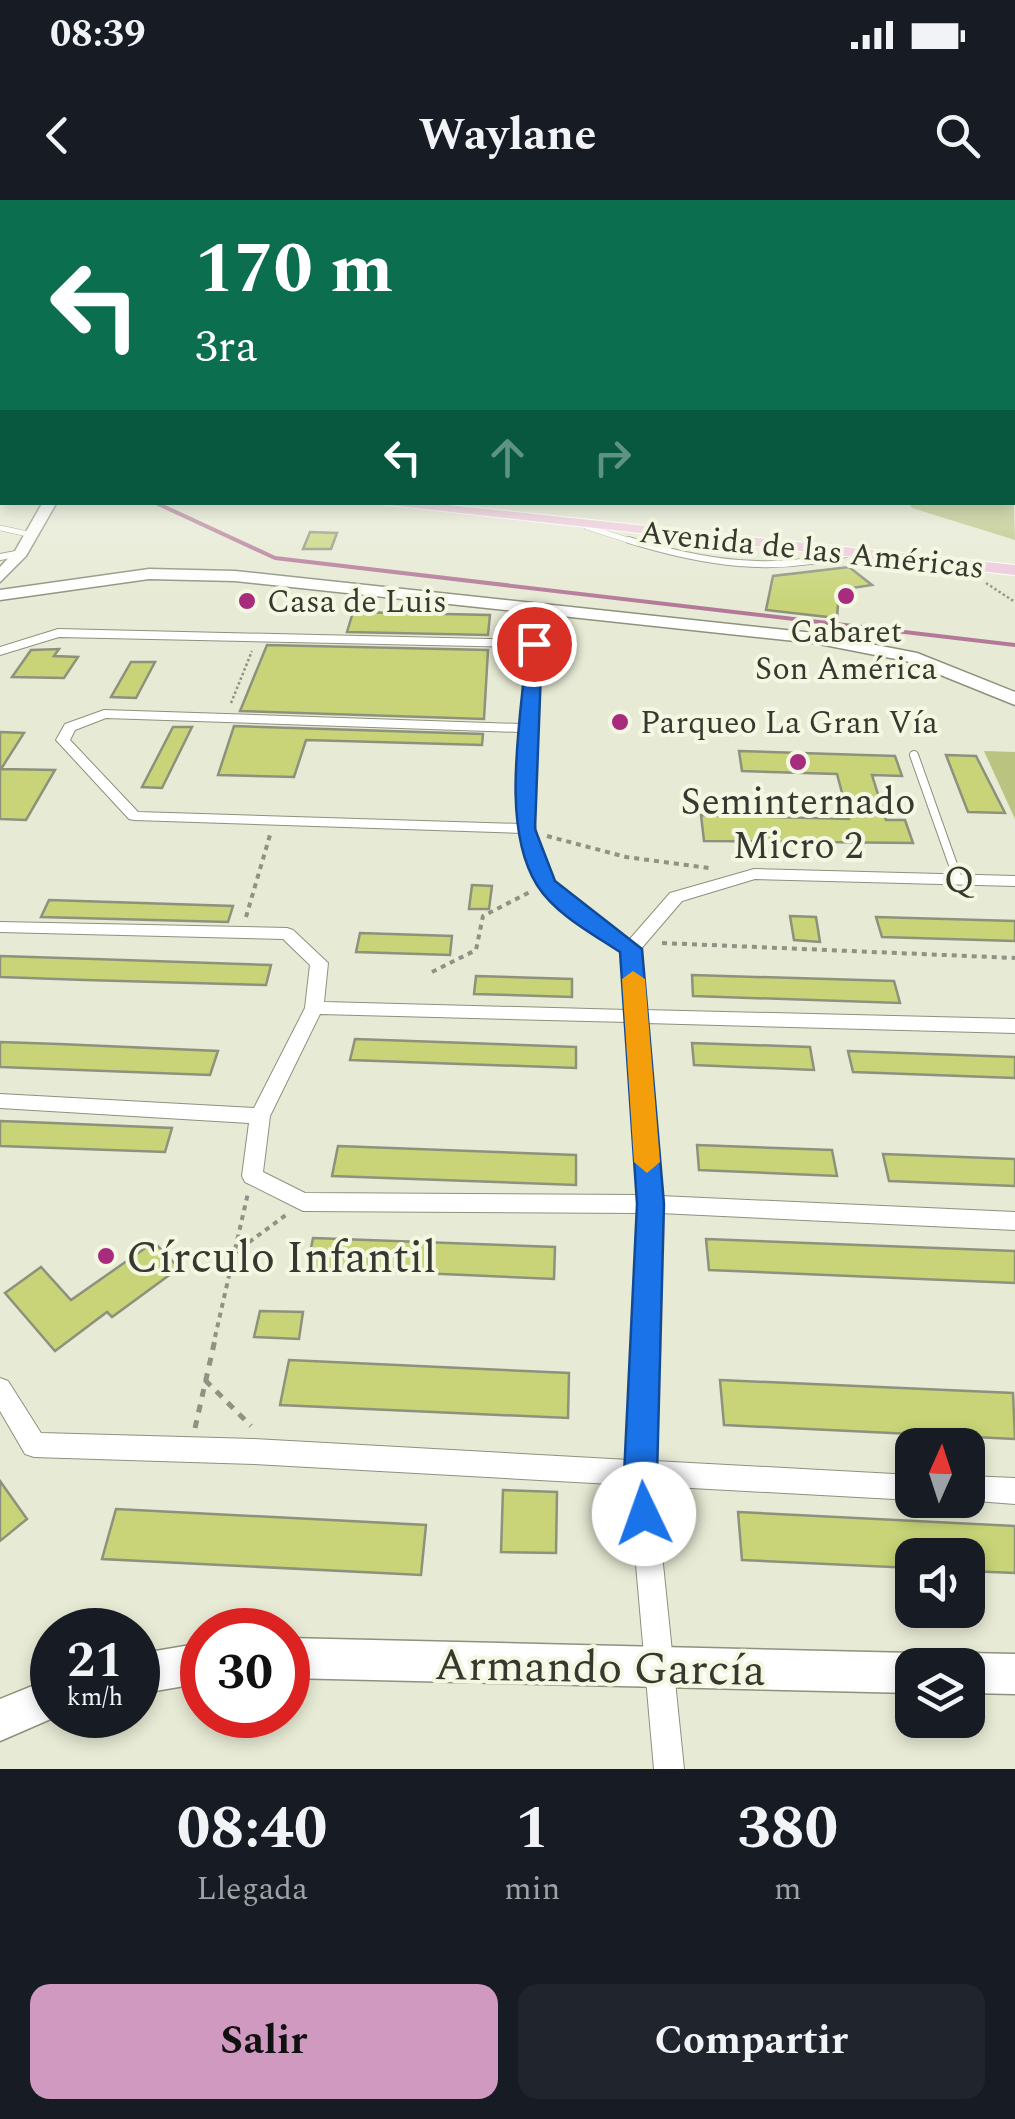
<!DOCTYPE html>
<html lang="es">
<meta charset="utf-8">
<style>
:root{--surface:#171b24;--page:#20242c;--text:#f1f3f6;--muted:#9ea1a6;--accent:#d099c0}
body{margin:0;font-family:Spectral,serif;background:var(--page);color:var(--text);height:100vh;display:flex;flex-direction:column;font-size:38px;white-space:nowrap}
*{box-sizing:border-box;margin:0}
p{font-size:32px;color:var(--muted)}
.icon{flex:none;width:55px;height:55px;fill:none;stroke:currentColor;stroke-width:2;stroke-linecap:round;stroke-linejoin:round}
.map{position:relative;height:1569px;overflow:hidden}
.panel{display:flex;flex-direction:column;background:var(--surface);flex:1}
.panel>*{flex:none}
.top-card{position:absolute;left:0px;top:0px;width:1015px;height:305px;box-shadow:0 5px 15px #0003;background:#0b6e4f;color:#fff;overflow:hidden}
.needle{width:65px;rotate:3deg}
.buttons{position:absolute;left:895px;top:1228px;display:grid;gap:20px}
.buttons a{display:grid;place-items:center;width:90px;height:90px;border-radius:20px;background:var(--surface);box-shadow:0 5px 15px #0003;font-size:50px}
.speed{position:absolute;left:30px;top:1408px;display:flex;gap:20px;font-size:50px;font-weight:700;text-align:center}
.speed>*{display:grid;place-content:center;width:130px;height:130px;border-radius:50%;background:var(--surface);box-shadow:0 5px 15px #0003;line-height:1}
.speed small{font-size:25px;font-weight:400}
.speed .limit{border:15px solid #d22;background:#fff;color:#111}
.pin{position:absolute;display:grid;place-items:center;width:85px;height:85px;color:#fff;margin:-42px;border:5px solid #fff;border-radius:50%;box-shadow:0 2px 10px #0007}
.me{position:absolute;width:110px;margin:-55px;rotate:357deg;stroke-linejoin:round;filter:drop-shadow(0 0 8px #0008)}
.turn{display:flex;align-items:center;gap:35px;height:210px;padding:0 30px;font-size:45px}
.turn .icon{width:130px;height:130px;stroke-width:2.5}
.turn b{display:block;font-size:70px;line-height:85px}
.lanes{display:flex;align-items:center;height:95px;padding:0 30px;background:#0003;justify-content:center;gap:50px;direction:ltr}
.lanes .off{opacity:.35}
.eta{display:flex;justify-content:space-evenly;align-items:center;height:170px;text-align:center}
.eta b{font-size:60px;font-weight:700;line-height:70px}
.action{display:flex;gap:20px;margin-top:auto;padding:20px 30px}
.action a{flex:1;height:115px;border-radius:20px;background:var(--accent);color:#111;font-size:40px;font-weight:700;line-height:115px;text-align:center}
.action a+a{background:var(--page);color:var(--text)}
.status{display:flex;justify-content:space-between;align-items:center;height:70px;padding:0 50px;background:var(--surface);direction:ltr}
.status svg{height:28px;fill:currentColor}
header{display:flex;justify-content:space-between;align-items:center;height:130px;padding:0 30px;background:var(--surface);font-size:45px;font-weight:700}
.map>svg:first-child{display:block}
</style>
<div class="status"><b>08:39</b><svg viewBox="0 0 49 12"><path d="M0 12V9h3v3zM5 12V6h3v6zM10 12V3h3v9zM15 12V0h3v12zM26 1h20v11H26zM47 4h2v5h-2z"/></svg></div>
<header><svg class="icon" aria-label="back" viewBox="0 0 24 24"><path d="M15 5l-7 7 7 7"/></svg>Waylane<svg class="icon" aria-label="search" viewBox="0 0 24 24"><circle cx="10" cy="10" r="6"/><path d="M15 15l6 6"/></svg></header>
<div class="map">
<svg width="1015" height="1569" viewBox="0 0 1015 1569">
<rect width="100%" height="100%" fill="#e7ead4"/>
<g fill="#bac380">
<polygon points="1013,280 1015,340 912,308 909,303 1012,302"/>
<polygon points="984,551 1015,552 1015,619"/>
</g>
<g fill="none" stroke-linecap="round" stroke-linejoin="round">
<polyline stroke="#b47999" stroke-width="4" points="154,302 275,358 1015,445"/>
</g>
<g fill="#c8d477" stroke="#8e927d" stroke-width="2.5">
<polygon points="310,332 337,333 331,349 303,349"/>
<polygon points="849,367 872,385 839,390 837,418 766,410 773,376"/>
<polygon points="353,412 490,415 488,435 347,432"/>
<polygon points="267,445 488,450 484,519 240,511"/>
<polygon points="59,449 54,456 78,457 64,478 12,477 31,450"/>
<polygon points="131,462 155,462 136,498 111,497"/>
<polygon points="234,526 483,534 482,545 306,540 294,577 218,575"/>
<polygon points="173,527 192,527 162,588 142,587"/>
<polygon points="0,532 24,533 1,569 55,570 26,620 0,619"/>
<polygon points="739,551 895,556 902,576 872,575 886,620 905,620 913,643 704,641 701,615 849,619 837,574 742,571"/>
<polygon points="946,555 976,556 1005,613 968,612"/>
<polygon points="472,685 492,686 489,709 469,709"/>
<polygon points="49,700 233,706 228,722 41,717"/>
<polygon points="790,716 816,717 820,742 794,740"/>
<polygon points="876,717 1015,721 1015,741 882,737"/>
<polygon points="360,733 452,736 450,755 356,752"/>
<polygon points="0,756 94,759 271,765 266,785 85,780 0,777"/>
<polygon points="692,775 894,781 900,803 693,796"/>
<polygon points="476,776 572,779 572,797 474,794"/>
<polygon points="355,839 576,847 576,868 350,860"/>
<polygon points="0,842 59,844 218,851 210,875 0,867"/>
<polygon points="692,843 810,847 814,870 694,865"/>
<polygon points="848,851 1015,857 1015,878 853,872"/>
<polygon points="0,921 28,922 172,928 165,952 0,946"/>
<polygon points="697,945 832,950 837,976 699,970"/>
<polygon points="338,946 576,955 576,985 332,976"/>
<polygon points="883,954 1015,959 1015,986 889,981"/>
<polygon points="313,1038 555,1047 554,1079 307,1068"/>
<polygon points="706,1039 1015,1051 1015,1083 709,1070"/>
<polygon points="154,1042 179,1068 112,1117 107,1112 55,1151 5,1093 41,1067 71,1100"/>
<polygon points="260,1111 303,1112 299,1139 254,1137"/>
<polygon points="289,1160 569,1173 568,1218 280,1205"/>
<polygon points="720,1180 1013,1193 1015,1239 724,1225"/>
<polygon points="0,1281 27,1319 0,1341"/>
<polygon points="503,1290 557,1292 556,1353 501,1352"/>
<polygon points="116,1309 426,1325 421,1375 102,1359"/>
<polygon points="738,1312 1015,1326 1015,1373 968,1371 968,1355 912,1355 912,1368 742,1360"/>
</g>
<g fill="none" stroke-linecap="round" stroke-linejoin="round">
<g stroke="#8e917d" stroke-width="6">
<g id="lane-far2">
<polyline points="587,327 637,343"/>
<polyline points="0,328 28,334"/>
</g>
</g>
<g stroke="#8e917d" stroke-width="8">
<g id="lane-far1">
<path d="M629 340C703 363 774 374 850 353"/>
<polyline points="0,357 21,353"/>
</g>
</g>
<g stroke="#8e917d" stroke-width="10">
<polyline id="lane" points="914,555 958,679"/>
</g>
<g stroke="#8e917d" stroke-width="2">
<g id="street">
<path d="M535 406 541 410C539 448 537 488 535 526 533 574 526 639 555 684 572 709 604 725 629 740L670 693 754 669 1015 676V686L755 679 682 701 640 750 644 810 1015 819V833L646 823 660 996 1015 1012V1030L660 1013 654 1261 912 1275V1300L655 1286 684 1569H654L629 1285 254 1264 34 1257 25 1254 0 1211V1178L8 1181 41 1233 254 1239 629 1260 639 1013 303 1011 245 982 242 976 249 923 0 908V894L254 908 305 808 310 765 283 739 0 732V722L287 728 293 730 328 763 324 802 627 810 623 752C570 717 535 700 522 633L134 620 129 619 56 540 65 524 104 510 521 524 527 447 59 437 0 455V447L58 429 528 440 529 410ZM106 518 520 532V624L138 612 70 540 75 530ZM320 814 627 822 639 995 305 993 263 972 270 916Z"/>
<polygon points="968,1276 1015,1278 1015,1304 964,1300 968,1300"/>
</g>
</g>
<g stroke="#8e917d" stroke-width="3">
<g id="secondary">
<rect x="0" y="187" width="2" height="6"/>
<polygon points="43,302 57,302 26,356 0,382 0,367 15,351"/>
<polygon points="149,369 235,371 814,433 917,453 1015,492 1015,505 906,461 814,443 235,381 149,379 0,400 0,390"/>
<polygon points="288,1438 912,1453 926,1459 929,1465 912,1465 912,1493 288,1478"/>
<polygon points="202,1443 202,1483 138,1494 138,1454"/>
<polygon points="968,1453 1015,1454 1015,1494 968,1493 968,1465 951,1465 954,1459"/>
<polygon points="52,1478 52,1515 60,1515 0,1541 0,1499"/>
</g>
</g>
<g stroke="#fff" stroke-width="2">
<g id="primary">
<rect x="0" y="256" width="2" height="9"/>
<polygon points="362,302 420,302 1015,365 1015,375"/>
</g>
</g>
<g stroke="#909283" stroke-width="2.5" stroke-dasharray="2.5 2.5" stroke-linecap="butt">
<polyline points="986,383 1015,402"/>
<polyline points="231,503 252,451"/>
</g>
<g stroke="#909283" stroke-width="4" stroke-dasharray="5 5" stroke-linecap="butt">
<polyline points="547,636 626,657 709,668"/>
<polyline points="246,717 270,635"/>
<polyline points="662,743 1015,758"/>
<polyline points="432,772 476,750 483,716 532,691"/>
<polyline points="233,1054 286,1015"/>
<polyline points="215,1137 248,993"/>
</g>
<g stroke="#909283" stroke-width="5" stroke-dasharray="8 8" stroke-linecap="butt">
<polyline points="205,1180 251,1226"/>
<polyline points="195,1228 216,1135"/>
</g>
<use href="#lane-far2" stroke="#fff" stroke-width="5"/>
<use href="#lane-far1" stroke="#fff" stroke-width="6"/>
<use href="#lane" stroke="#fff" stroke-width="8"/>
<use href="#street" fill="#fff" fill-rule="evenodd"/>
<use href="#secondary" fill="#fff" fill-rule="evenodd"/>
<use href="#primary" fill="#efc7dd" fill-rule="evenodd"/>
</g>
<linearGradient id="sky" x2="0" y2="1"><stop stop-color="#a9a8da"/><stop offset="0.46" stop-color="#f4f6ec"/><stop offset="1" stop-color="#f4f6ec" stop-opacity="0"/></linearGradient>
<rect width="1015" height="406" fill="url(#sky)"/>
<path fill="#1a73e8" stroke="#114b97" stroke-width="2.5" d="M534 439 542 444 535 629 555 681 642 749 664 1004 657 1276 661 1314 656 1326 644 1331 632 1326 624 1276 637 1004 620 752C593 734 555 714 537 685 499 624 522 515 527 444Z"/>
<polygon fill="#f59e0b" points="633,771 645,779 660,962 647,973 634,962 622,779"/>
<g fill="#a82c7d" stroke="#f4f8e2" stroke-width="4">
<circle cx="846" cy="396" r="10"/>
<circle cx="247" cy="401" r="10"/>
<circle cx="620" cy="522" r="10"/>
<circle cx="798" cy="562" r="10"/>
<circle cx="106" cy="1056" r="10"/>
</g>
<g text-anchor="middle" stroke-width="8" stroke-linejoin="round" paint-order="stroke">
<g font-size="32" fill="#37382f" stroke="#f4f8e2">
<text transform="translate(812 349) rotate(6)" y="11">Avenida de las Américas</text>
</g>
<g font-size="32" fill="#37382f" stroke="#f4f8e2" text-anchor="start">
<text x="267" y="412">Casa de Luis</text>
<text x="846" y="442" text-anchor="middle">Cabaret<tspan x="846" dy="37">Son América</tspan></text>
<text x="640" y="533">Parqueo La Gran Vía</text>
</g>
<g font-size="38" fill="#37382f" stroke="#f4f8e2">
<text x="798" y="614">Seminternado<tspan x="798" dy="44">Micro 2</tspan></text>
</g>
<g font-size="38" fill="#37382f" stroke="#f4f8e2">
<text transform="translate(959 679) rotate(1)" y="13">Q</text>
</g>
<g font-size="45" fill="#37382f" stroke="#f4f8e2" text-anchor="start">
<text x="126" y="1072">Círculo Infantil</text>
</g>
<g font-size="45" fill="#37382f" stroke="#f4f8e2">
<text transform="translate(600 1466) rotate(1)" y="16">Armando García</text>
</g>
</g>
</svg>
<div class="buttons">
<a><svg class="needle" viewBox="-14 -14 28 28"><path d="M0-13l5 13h-10z" fill="#e53935"/><path d="M0 13l5-13h-10z" fill="#9ea1a6"/></svg></a>
<a><svg class="icon" aria-label="sound" viewBox="0 0 24 24"><path d="M4 9h4l5-4v14l-5-4H4zM17 9q2 3 0 6"/></svg></a>
<a><svg class="icon" aria-label="layers" viewBox="0 0 24 24"><path d="M12 4l9 5-9 5-9-5zM3 14l9 5 9-5"/></svg></a>
</div>
<div class="speed"><div>21<small>km/h</small></div><div class="limit">30</div></div>
<div class="pin" style="left:534px;top:444px;background:#d93025"><svg class="icon" aria-label="arrive" viewBox="0 0 24 24"><path d="M6 21V4h12l-3 4 3 4H6"/></svg></div>
<svg class="me" style="left:644px;top:1314px" viewBox="-20 -20 40 40"><circle r="19" fill="#fff"/><path d="M0-13L10 11 0 6-10 11z" fill="#1a73e8"/></svg>
<div class="top-card">
<div class="turn"><svg class="icon" aria-label="left" viewBox="0 0 24 24"><path d="M17 20v-9H6M10 6l-5 5 5 5"/></svg><div><b>170 m</b>3ra</div></div>
<div class="lanes"><svg class="icon" aria-label="left" viewBox="0 0 24 24"><path d="M17 20v-9H6M10 6l-5 5 5 5"/></svg><svg class="icon off" aria-label="ahead" viewBox="0 0 24 24"><path d="M12 20V5M6 11l6-6 6 6"/></svg><svg class="icon off" aria-label="right" viewBox="0 0 24 24"><path d="M7 20v-9h11M14 6l5 5-5 5"/></svg></div>
</div>
</div>
<section class="panel">
<div class="eta">
<div><b>08:40</b><p>Llegada</p></div>
<div><b>1</b><p>min</p></div>
<div><b>380</b><p>m</p></div>
</div>
<div class="action"><a>Salir</a><a>Compartir</a></div>
</section>
